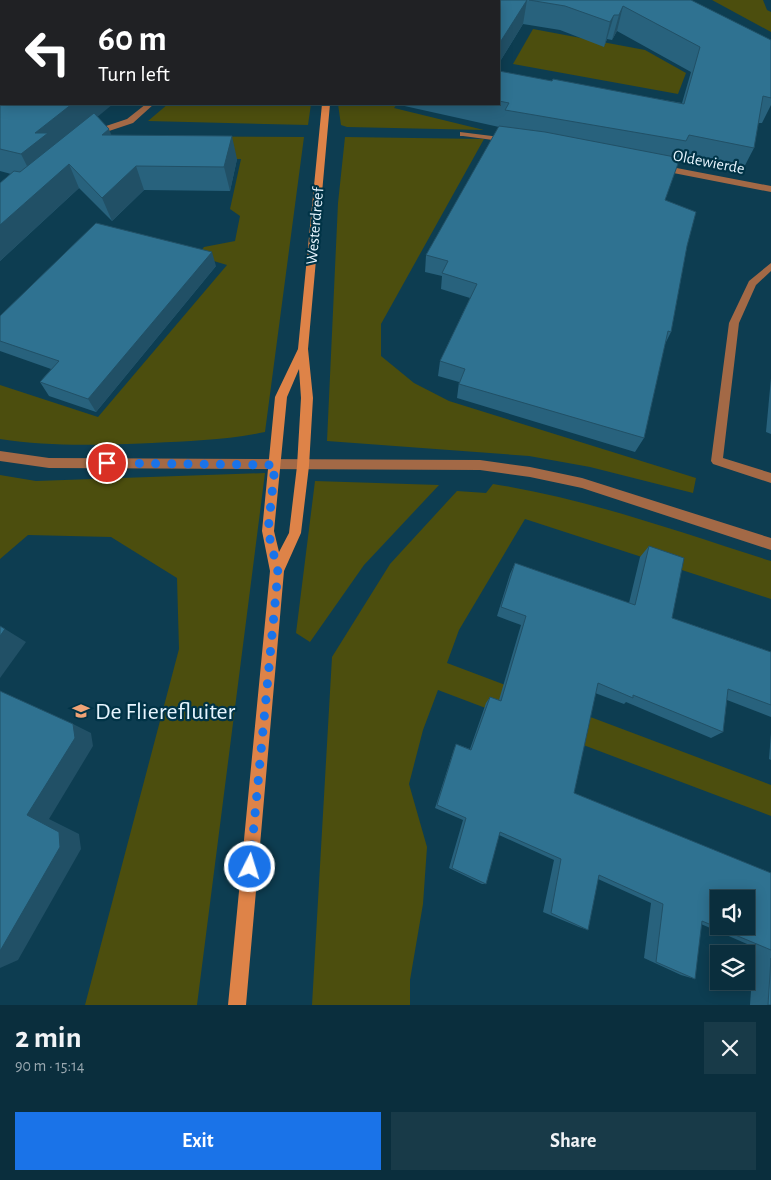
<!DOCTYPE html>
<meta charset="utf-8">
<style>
:root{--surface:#0a2e3d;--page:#183a48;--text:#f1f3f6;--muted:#99a8b0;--line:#2a4a57;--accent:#1a73e8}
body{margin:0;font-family:"Alegreya Sans",sans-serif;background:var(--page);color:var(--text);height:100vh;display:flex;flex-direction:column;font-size:19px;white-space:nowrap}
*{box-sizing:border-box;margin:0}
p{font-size:16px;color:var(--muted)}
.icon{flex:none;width:28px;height:28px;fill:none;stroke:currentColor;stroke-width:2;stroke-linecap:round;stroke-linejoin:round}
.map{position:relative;height:1005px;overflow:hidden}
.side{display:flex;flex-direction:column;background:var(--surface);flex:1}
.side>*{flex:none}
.hud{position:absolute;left:0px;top:0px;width:500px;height:105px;box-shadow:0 2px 12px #0003,0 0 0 1px var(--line);background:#202124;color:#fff;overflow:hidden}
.fabs{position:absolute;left:710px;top:890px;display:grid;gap:10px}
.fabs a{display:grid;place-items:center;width:45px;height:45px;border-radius:0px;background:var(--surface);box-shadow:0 2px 12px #0003,0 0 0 1px var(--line);font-size:25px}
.pin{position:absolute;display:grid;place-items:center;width:42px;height:42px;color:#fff;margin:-21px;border:2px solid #fff;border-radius:50%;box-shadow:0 1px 5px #0007}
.me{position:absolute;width:55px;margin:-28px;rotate:5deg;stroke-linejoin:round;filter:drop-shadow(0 0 4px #0008)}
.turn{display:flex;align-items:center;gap:18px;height:105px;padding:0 15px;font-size:22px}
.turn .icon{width:65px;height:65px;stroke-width:2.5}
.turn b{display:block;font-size:35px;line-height:42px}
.round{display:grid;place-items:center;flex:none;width:52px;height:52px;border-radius:0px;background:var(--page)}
.head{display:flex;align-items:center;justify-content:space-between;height:85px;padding:0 15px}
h1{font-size:30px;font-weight:700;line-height:38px}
.primary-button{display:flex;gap:10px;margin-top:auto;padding:10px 15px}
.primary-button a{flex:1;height:58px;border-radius:0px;background:var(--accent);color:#fff;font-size:20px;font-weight:700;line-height:58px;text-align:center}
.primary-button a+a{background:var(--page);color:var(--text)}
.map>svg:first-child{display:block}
</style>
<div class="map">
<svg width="771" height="1005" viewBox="0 0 771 1005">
<rect width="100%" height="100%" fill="#0d3d51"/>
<g fill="#4c4e0e">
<polygon points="712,0 763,0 767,10 771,12 771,32"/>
<polygon points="533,29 645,50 686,73 678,94 513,64"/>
<polygon points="168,104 311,104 308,125 148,121"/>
<polygon points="338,104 397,104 394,108 484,130 347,127 341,125"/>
<path d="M102 136 304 137 265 432C227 440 190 441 152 443 101 445 50 447 0 439V385L98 417 227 265 197 256 204 247 235 241 240 216 230 209 241 159H170Z"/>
<polygon points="345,137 484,139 381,324 381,356 414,383 449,401 696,478 693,493 590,467 529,456 327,441 338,203"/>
<polygon points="265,473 197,1005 85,1005 179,649 177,578 111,537 28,535 0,559 0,475 36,481"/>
<polygon points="315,481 439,485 364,565 310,642 296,633"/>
<path d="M493 484C589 499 679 532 771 561V599L525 519 459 630 447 663 771 785V816L438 690 423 730 409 784 427 847 423 904 410 980V1005H312L332 657 390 564 457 491 486 493Z"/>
</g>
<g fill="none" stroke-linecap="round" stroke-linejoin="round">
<polygon fill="#a36946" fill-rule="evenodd" points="0,451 49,458 480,460 530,467 582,478 771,538 771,550 582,488 530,477 480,470 49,468 0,461"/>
<g fill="#a36946" fill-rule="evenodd">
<polygon points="146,104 154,104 133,123 106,132 98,139 91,137 100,128 127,119"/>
<polygon points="460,132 508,138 512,140 508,142 463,136 460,136"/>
<polygon points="661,165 771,186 771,192 658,170 657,168"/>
<polygon points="771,263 771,271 756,285 739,323 723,458 771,473 771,483 713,464 711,461 729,323 749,281"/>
</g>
<g fill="#de8348" fill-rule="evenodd">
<rect x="309" y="0" width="6" height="1"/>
<path d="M322 104H330L308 349 313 398 309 466 301 533 284 571 246 1005H228L270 571 262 531 275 397 298 349ZM299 369 301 398 297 466 289 533 279 552 274 531 287 397Z"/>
</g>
</g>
<g fill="#28627d">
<polygon points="0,0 39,0 37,1 1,1 98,117 111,135 237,159 230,191 144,190 112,221 79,188 0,261 0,183 11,174 0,171"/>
<polygon points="452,0 691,0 771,98 771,105 762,123 758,123 754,148 741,173 679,160 665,200 687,246 671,332 665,344 644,438 635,452 457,398 459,382 438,376 440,361 470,298 441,289 442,276 425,272 426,255 499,127 400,105 400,104 499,104 499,71 552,81 682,103 691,72 617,31 612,40 607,39 604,47 560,30 523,24 499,63 499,1"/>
<polygon points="216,266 96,412 49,396 40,382 51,369 0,351 0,316"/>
<polygon points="771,378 771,434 766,432"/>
<polygon points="649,546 672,618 771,652 771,717 727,700 723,732 711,738 626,702 624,704 595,693 574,793 771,873 771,1005 750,1005 754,947 701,924 695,979 681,975 644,958 651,903 598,879 588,930 579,927 543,912 554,860 499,835 486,884 482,884 449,868 463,820 435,808 454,749 456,744 470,749 486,703 490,697 499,700 521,625 497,616 510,574 515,563 629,603 640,557"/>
<polygon points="771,733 771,760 769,759"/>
</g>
<g fill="#215066">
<polygon points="10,0 39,0 37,1 8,1"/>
<polygon points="527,0 523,24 499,63 499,44"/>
<polygon points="623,6 617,31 612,40 619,15"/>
<polygon points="614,15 607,39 604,47 610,22"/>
<polygon points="72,104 113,104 56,151 34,180 21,154 35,133"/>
<polygon points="109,129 118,152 102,135"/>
<polygon points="232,136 237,159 230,191 224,167"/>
<polygon points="69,164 79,188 0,261 0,225"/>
<polygon points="136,166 144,190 112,221 102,198"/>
<polygon points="212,252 216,266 96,412 88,399"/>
<polygon points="5,629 26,642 0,678 0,636"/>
<polygon points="73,724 91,733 93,746 49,819 79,834 81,849 18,960 0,968 0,951 27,815"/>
</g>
<g fill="#2f7291" stroke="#215066" fill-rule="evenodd">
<polygon points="0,0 10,0 8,1 1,1 1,5 0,5"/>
<polygon points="452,0 527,0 499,44 499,1 451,1"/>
<polygon points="529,0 691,0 771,40 771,98 763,96 754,148 689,135 686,141 505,110 509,103 499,101 499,71 552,81 553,79 684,104 700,47 623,6 619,15 614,15 610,22 565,6"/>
<polygon points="1,4 1,104 72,104 35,133 48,133 21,154 0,149 0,5"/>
<polygon points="94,113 109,129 102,135 232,136 224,167 136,166 102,198 69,164 0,225 0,183 14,171 20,172"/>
<polygon points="499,126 545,132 680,158 665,200 696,212 687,246 671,332 668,331 644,438 459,384 465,369 440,361 477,284 442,273 448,261 426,255"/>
<polygon points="96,223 212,252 88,399 40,382 59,361 0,341 0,316"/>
<path d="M649 546 684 558 672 618 771 652V705L728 689 723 732 633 695V698L598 683 574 793 771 873V950L702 921 695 979 656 962 663 904 599 875 588 930 551 913 561 859 500 832 486 884 452 868 466 818 437 805 456 744 471 750 490 697 501 701 526 616 501 607 515 563 635 605ZM719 899H746V926H719Z"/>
<polygon points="0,626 5,629 0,636"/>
<polygon points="0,691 73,724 75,738 27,815 59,832 60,847 0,951"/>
<polygon points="771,958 771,1005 768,1005"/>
</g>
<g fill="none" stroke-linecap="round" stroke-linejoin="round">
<polyline stroke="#1a73e8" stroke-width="9" stroke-dasharray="0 16.2" points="107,463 275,465 268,531 278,572 250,867"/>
</g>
<defs>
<g id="school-bare" transform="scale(1.35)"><path d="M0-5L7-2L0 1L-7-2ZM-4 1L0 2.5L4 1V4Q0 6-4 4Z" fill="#efa376" stroke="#003346" stroke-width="2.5" paint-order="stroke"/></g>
</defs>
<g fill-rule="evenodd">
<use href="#school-bare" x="81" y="711"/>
</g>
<g text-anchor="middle" stroke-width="4.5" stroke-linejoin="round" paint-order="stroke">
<g font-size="16" fill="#e7f6ff" stroke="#003346">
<text transform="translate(709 161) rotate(11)" y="6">Oldewierde</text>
<text transform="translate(314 226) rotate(-85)" y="6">Westerdreef</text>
</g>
<g font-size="24" fill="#e7f6ff" stroke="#003346" text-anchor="start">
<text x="95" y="719">De Flierefluiter</text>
</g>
</g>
</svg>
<div class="fabs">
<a><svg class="icon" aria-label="sound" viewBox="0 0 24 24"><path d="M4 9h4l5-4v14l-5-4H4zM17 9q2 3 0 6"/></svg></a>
<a><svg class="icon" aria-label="layers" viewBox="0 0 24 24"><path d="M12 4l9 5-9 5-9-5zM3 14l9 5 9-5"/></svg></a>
</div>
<div class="pin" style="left:107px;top:463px;background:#d93025"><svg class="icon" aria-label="arrive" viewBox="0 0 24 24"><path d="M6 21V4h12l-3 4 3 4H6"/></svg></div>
<svg class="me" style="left:250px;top:867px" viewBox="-20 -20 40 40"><circle r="17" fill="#1a73e8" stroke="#fff" stroke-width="3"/><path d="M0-11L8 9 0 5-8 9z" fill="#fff"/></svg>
<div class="hud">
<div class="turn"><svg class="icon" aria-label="left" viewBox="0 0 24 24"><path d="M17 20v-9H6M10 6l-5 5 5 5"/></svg><div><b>60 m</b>Turn left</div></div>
</div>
</div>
<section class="side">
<div class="head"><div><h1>2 min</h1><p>90 m · 15:14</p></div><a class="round"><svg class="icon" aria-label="close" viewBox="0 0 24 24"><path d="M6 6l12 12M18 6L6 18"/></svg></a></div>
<div class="primary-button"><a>Exit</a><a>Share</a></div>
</section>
